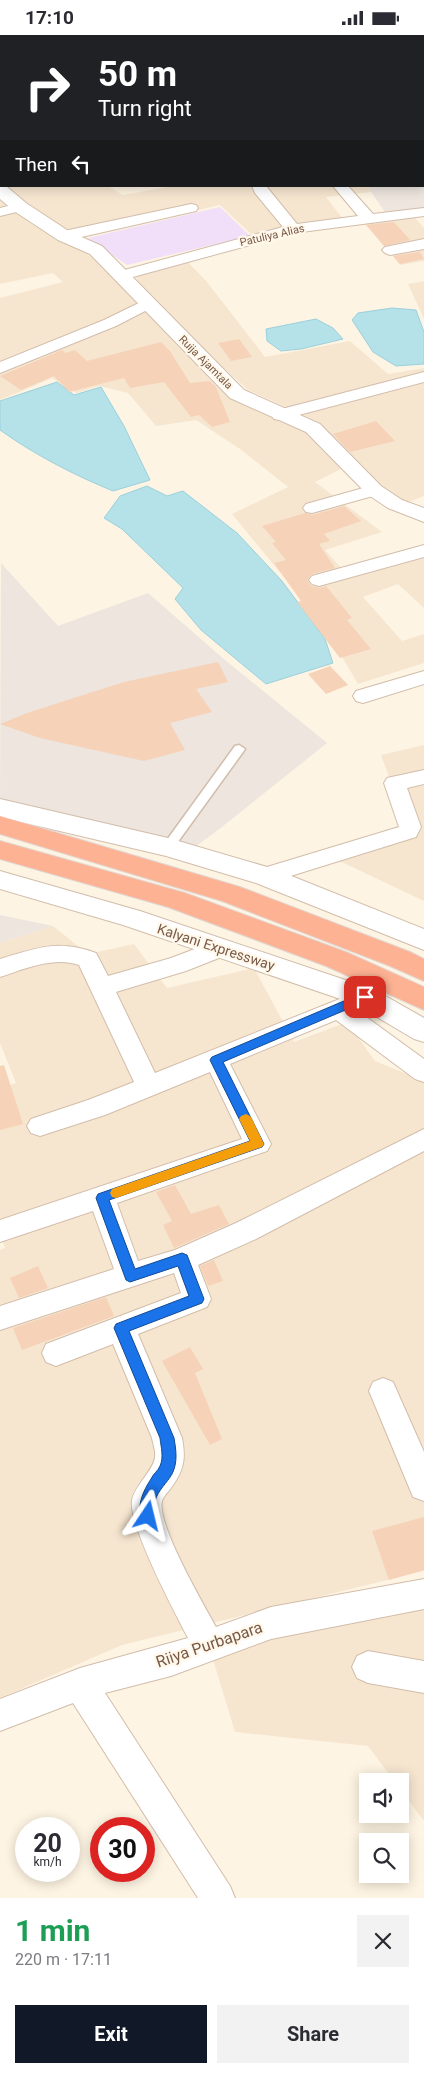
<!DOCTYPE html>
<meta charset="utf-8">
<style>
:root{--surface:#fff;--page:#f2f2f3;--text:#2b2b33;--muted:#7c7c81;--accent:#111827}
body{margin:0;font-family:Roboto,sans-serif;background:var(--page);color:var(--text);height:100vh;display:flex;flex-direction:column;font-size:19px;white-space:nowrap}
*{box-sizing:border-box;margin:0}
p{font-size:16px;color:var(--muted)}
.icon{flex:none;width:28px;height:28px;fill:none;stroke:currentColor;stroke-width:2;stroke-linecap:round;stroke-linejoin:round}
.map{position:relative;height:1863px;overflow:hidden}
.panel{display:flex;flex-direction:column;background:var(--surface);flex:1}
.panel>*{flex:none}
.guide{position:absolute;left:0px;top:0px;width:425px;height:152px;box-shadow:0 2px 12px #0003;background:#202124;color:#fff;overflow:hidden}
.fabs{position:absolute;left:359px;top:1738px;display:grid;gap:10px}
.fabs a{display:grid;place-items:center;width:50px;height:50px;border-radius:0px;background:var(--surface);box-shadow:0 2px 12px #0003;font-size:25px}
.speed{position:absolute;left:15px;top:1782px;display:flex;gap:10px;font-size:25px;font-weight:700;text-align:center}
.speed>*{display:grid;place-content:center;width:65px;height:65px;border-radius:50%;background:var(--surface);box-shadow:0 2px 12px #0003;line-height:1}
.speed small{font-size:12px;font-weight:400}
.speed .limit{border:8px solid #d22;background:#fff;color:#111}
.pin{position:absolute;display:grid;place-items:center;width:42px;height:42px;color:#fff;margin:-21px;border-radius:10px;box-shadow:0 2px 8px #0006}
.me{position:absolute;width:55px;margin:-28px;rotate:10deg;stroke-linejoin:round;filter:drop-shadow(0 0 4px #0008)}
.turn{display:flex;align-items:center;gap:18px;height:105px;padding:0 15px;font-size:22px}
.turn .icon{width:65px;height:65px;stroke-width:2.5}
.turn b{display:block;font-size:35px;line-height:42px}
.then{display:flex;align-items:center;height:48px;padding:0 15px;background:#0003;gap:10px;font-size:19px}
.round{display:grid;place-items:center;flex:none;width:52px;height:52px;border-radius:0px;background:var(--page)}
.head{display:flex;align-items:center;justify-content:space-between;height:85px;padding:0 15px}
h1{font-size:30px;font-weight:700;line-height:38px;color:#1e9e55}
.action{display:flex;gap:10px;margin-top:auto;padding:10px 15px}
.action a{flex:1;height:58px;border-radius:0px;background:var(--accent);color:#fff;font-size:20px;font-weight:700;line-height:58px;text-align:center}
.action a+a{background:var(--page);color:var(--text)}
.status{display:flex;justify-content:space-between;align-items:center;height:35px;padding:0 25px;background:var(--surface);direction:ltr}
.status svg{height:14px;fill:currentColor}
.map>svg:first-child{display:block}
</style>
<div class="status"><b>17:10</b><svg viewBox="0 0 49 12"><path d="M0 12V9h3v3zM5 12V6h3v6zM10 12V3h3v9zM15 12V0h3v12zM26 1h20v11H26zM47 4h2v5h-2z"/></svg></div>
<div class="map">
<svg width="424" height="1863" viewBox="0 0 424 1863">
<rect width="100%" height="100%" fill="#fef4e3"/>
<g fill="#f6e6d0">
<polygon points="46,0 304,0 306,1 46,1"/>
<polygon points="0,147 1,151 108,151 123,160 173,151 366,151 371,157 326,162 343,184 251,199 220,170 84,202 56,189 0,153"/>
<polygon points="0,165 33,190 52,195 109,234 139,269 104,288 0,328 0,263 63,247 53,238 0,249"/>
<polygon points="414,182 424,193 424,226 400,230 365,187"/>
<polygon points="183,222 207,247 265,322 350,306 388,339 424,333 424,461 406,468 388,461 319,387 248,355 139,256 135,234"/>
<polygon points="424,246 424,284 408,249"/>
<polygon points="143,275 230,358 306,393 343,433 315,447 382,497 325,515 350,543 424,521 424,573 398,549 363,562 402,606 424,599 424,628 358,649 335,610 292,552 232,479 288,452 240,414 196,385 156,391 128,358 99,351 76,358 52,343 0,365 0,337 107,295"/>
<polygon points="424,710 424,866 329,821 406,788 381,720"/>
<polygon points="53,891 88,919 134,909 167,953 254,933 294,1007 347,987 375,1026 424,1046 424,1536 122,1610 0,1663 0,1215 5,1213 0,1199 0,1053 16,1048 0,1008 0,908"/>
<polygon points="424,1564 424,1786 400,1754 400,1746 394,1746 368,1711 235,1697 211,1618"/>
</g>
<g fill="#ede5de">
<polygon points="424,145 424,175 387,180 367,151 424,151"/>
<polygon points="1,528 58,591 148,558 225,625 327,708 218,795 180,823 0,779"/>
<polygon points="0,880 53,891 0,908"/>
</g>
<polygon fill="#f1dffa" points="220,172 250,201 127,230 88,203"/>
<g fill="#b5e1e9" stroke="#9bd0dc">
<polygon points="392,273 416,275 424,297 424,329 396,331 373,317 352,285 358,278"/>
<polygon points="316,284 333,293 343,304 301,314 281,316 267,306 266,294"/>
<path d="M57 347 74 360 101 352 124 391 150 445 113 456C74 440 35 420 0 395V366Z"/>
<polygon points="147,451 167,461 183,456 237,498 282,546 325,604 333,628 266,649 201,595 175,564 183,553 122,494 104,483 120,461"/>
</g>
<g fill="#f6d2b8">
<polygon points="394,187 410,205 384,211 366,190"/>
<polygon points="420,217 424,224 400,229 393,221"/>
<polygon points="239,304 252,322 231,326 218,308"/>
<polygon points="161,307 170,316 190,348 210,346 216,352 230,387 212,392 199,380 191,382 164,347 130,353 124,343 69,357 54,341 21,355 0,341 62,315 65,318 75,315 87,326"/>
<polygon points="376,386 395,406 350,417 333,399"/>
<polygon points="344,471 361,486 324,499 330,506 319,509 335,533 312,539 307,545 311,551 320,553 326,551 352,583 347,585 371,614 340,623 297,567 301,566 274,528 286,525 272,508 276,507 262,491 305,478 312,480"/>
<polygon points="218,627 228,647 196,654 212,677 170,688 185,715 144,726 40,703 0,689 27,678 124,647"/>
<polygon points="330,631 348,650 326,659 308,639"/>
<polygon points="4,1030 23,1089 0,1095 0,1031"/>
<polygon points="175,1150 191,1179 219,1170 229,1189 174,1213 163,1190 172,1186 156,1157"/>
<polygon points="214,1225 223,1246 208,1251 200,1231"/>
<polygon points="38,1231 48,1253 19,1263 10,1243"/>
<polygon points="106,1262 114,1281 22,1315 13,1293"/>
<polygon points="190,1312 203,1334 195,1338 222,1404 210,1410 162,1326"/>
<polygon points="424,1482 424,1535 389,1545 372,1496"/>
</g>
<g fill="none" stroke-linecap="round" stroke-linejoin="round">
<g stroke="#d2bdaa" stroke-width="3">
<polygon id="service" points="239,710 245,714 243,717 172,815 164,815 162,812 164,809 235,711"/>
</g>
<g stroke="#d2bdaa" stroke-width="2">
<g id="minor">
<polygon points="185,0 198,0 198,1 186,1"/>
<polygon points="306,0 319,0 319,1 307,1"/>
<rect x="0" y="133" width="1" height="8"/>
<polygon points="252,151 266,151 297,189 358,181 333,151 348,151 373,179 424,173 424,181 294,198 122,245 117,243 114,240 117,237 283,192 255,158"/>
<polygon points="20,168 25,169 27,172 25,175 0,181 0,173"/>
<polygon points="191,169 196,170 198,173 196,176 64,206 59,204 56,201 59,198 64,196"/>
<polygon points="424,204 424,214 390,220 385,218 382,215 385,212"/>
<polygon points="147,264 153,266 155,269 153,272 116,291 0,338 0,327 104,285"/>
<polygon points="424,337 424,347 280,385 274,384 271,380 274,376"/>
<polygon points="374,450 380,451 383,455 380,459 312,478 306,477 303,473 306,469"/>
<polygon points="424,510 424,522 319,551 312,549 309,545 312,541"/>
<polygon points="424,636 424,649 363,668 356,666 353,661 356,656"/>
<polygon points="424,735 424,749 407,753 421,792 416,802 265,849 257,847 254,841 257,835 399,792 384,748 387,743"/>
<path d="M221 904 229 907 233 913 229 919 186 936 116 957 155 1038 352 959 361 962 364 968 358 976 424 1024V1047L415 1044 336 985 230 1029 271 1109 267 1116 117 1168 138 1226 175 1215 236 1188 424 1094V1116L256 1204 198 1230 211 1264 207 1272 138 1299 182 1403C186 1424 184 1435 171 1453 168 1457 163 1462 162 1466 156 1488 204 1570 216 1592L271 1572 424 1544V1574L271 1604 171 1641 105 1658 230 1851 235 1863H198L73 1668 0 1696V1664L80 1633 188 1603C175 1578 128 1490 132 1465 135 1450 154 1435 155 1422 156 1416 153 1409 152 1403L113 1309 56 1331 46 1327 42 1318 46 1309 181 1258 174 1238 0 1295V1271L114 1234 93 1176 0 1207V1185L242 1104 210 1037 105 1080 40 1101 31 1098 27 1091 31 1084 88 1065 134 1047 79 930C54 921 24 934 0 942V924C37 913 58 904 96 918L108 941 171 923Z"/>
<polygon points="383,1343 393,1347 424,1417 424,1466 413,1462 369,1356 373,1347"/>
<polygon points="368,1616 424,1626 424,1658 368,1648 357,1643 352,1632 357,1621"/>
</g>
</g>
<g stroke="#d2bdaa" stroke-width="2">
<g id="tertiary">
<rect x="33" y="0" width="14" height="1"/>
<polygon points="1,55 1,65 0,66 0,56"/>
<polygon points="0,150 6,151 26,168 70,197 102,211 244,355 320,389 381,451 402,465 424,473 424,487 388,473 367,459 306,397 230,363 90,219 58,205 14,176 0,164"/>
<polygon points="0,764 168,803 274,834 424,894 424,915 256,848 166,821 0,782"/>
<polygon points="0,836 140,876 375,955 424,983 424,1007 414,1004 355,969 123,890 0,854"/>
</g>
</g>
<g stroke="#dfd7d3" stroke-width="2">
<g id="motorway">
<polygon points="0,781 240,852 410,917 424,924 424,946 390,931 222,866 0,799"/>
<polygon points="0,806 185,858 346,917 424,952 424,975 326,931 168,872 0,824"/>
</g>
</g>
<use href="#service" fill="#fff" fill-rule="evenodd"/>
<use href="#minor" fill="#fff" fill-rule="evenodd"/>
<use href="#tertiary" fill="#fff" fill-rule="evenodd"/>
<use href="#motorway" fill="#feb294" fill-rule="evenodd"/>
</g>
<path fill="#1a73e8" stroke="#114b97" d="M365 957 369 959 370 962 369 965 223 1027 264 1109 262 1112 109 1165 135 1234 182 1218 187 1220 204 1264 202 1268 129 1296 174 1403C176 1415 178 1427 172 1439 167 1448 158 1455 155 1466 153 1473 156 1479 153 1486L148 1488 142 1486C136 1472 143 1456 151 1444 153 1439 158 1436 160 1431 164 1422 161 1412 160 1403L114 1293 116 1289 189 1261 178 1231 130 1247 126 1245 96 1163 98 1159 250 1106 210 1025 212 1022Z"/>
<polygon fill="#f59e0b" points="246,1079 250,1081 252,1084 264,1109 262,1112 116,1163 112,1162 110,1158 112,1154 250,1106 239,1084 241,1081"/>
<g text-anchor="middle" stroke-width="4.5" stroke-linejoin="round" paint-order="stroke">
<g font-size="11" fill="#785946" stroke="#fff8eb">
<text transform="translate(272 200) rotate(-13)" y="4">Patuliya Alias</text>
<text transform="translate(206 327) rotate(45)" y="4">Ruija Ajamtala</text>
</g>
<g font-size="14" fill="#785946" stroke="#fff8eb">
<text transform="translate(216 912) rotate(18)" y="5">Kalyani Expressway</text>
</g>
<g font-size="16" fill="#785946" stroke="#fff8eb">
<text transform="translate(209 1609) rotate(-19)" y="6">Riiya Purbapara</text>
</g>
</g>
</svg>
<div class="fabs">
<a><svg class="icon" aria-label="sound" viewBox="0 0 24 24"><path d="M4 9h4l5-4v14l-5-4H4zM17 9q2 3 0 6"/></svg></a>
<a><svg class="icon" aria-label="search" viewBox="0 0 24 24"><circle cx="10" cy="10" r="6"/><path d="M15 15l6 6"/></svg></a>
</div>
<div class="speed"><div>20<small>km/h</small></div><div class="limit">30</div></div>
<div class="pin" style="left:365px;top:962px;background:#d93025"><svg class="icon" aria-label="arrive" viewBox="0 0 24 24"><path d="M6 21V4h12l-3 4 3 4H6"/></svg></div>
<svg class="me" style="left:148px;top:1481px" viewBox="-20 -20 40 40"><path d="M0-17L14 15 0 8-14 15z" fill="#1a73e8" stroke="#fff" stroke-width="4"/></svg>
<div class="guide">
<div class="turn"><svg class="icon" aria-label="right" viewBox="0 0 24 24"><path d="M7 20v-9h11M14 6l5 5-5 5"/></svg><div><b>50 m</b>Turn right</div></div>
<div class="then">Then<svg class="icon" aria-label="left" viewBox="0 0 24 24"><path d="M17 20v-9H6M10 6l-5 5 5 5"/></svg></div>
</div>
</div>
<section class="panel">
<div class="head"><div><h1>1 min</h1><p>220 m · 17:11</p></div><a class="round"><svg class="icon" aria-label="close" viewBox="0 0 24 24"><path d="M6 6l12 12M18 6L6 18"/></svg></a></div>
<div class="action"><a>Exit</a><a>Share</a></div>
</section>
